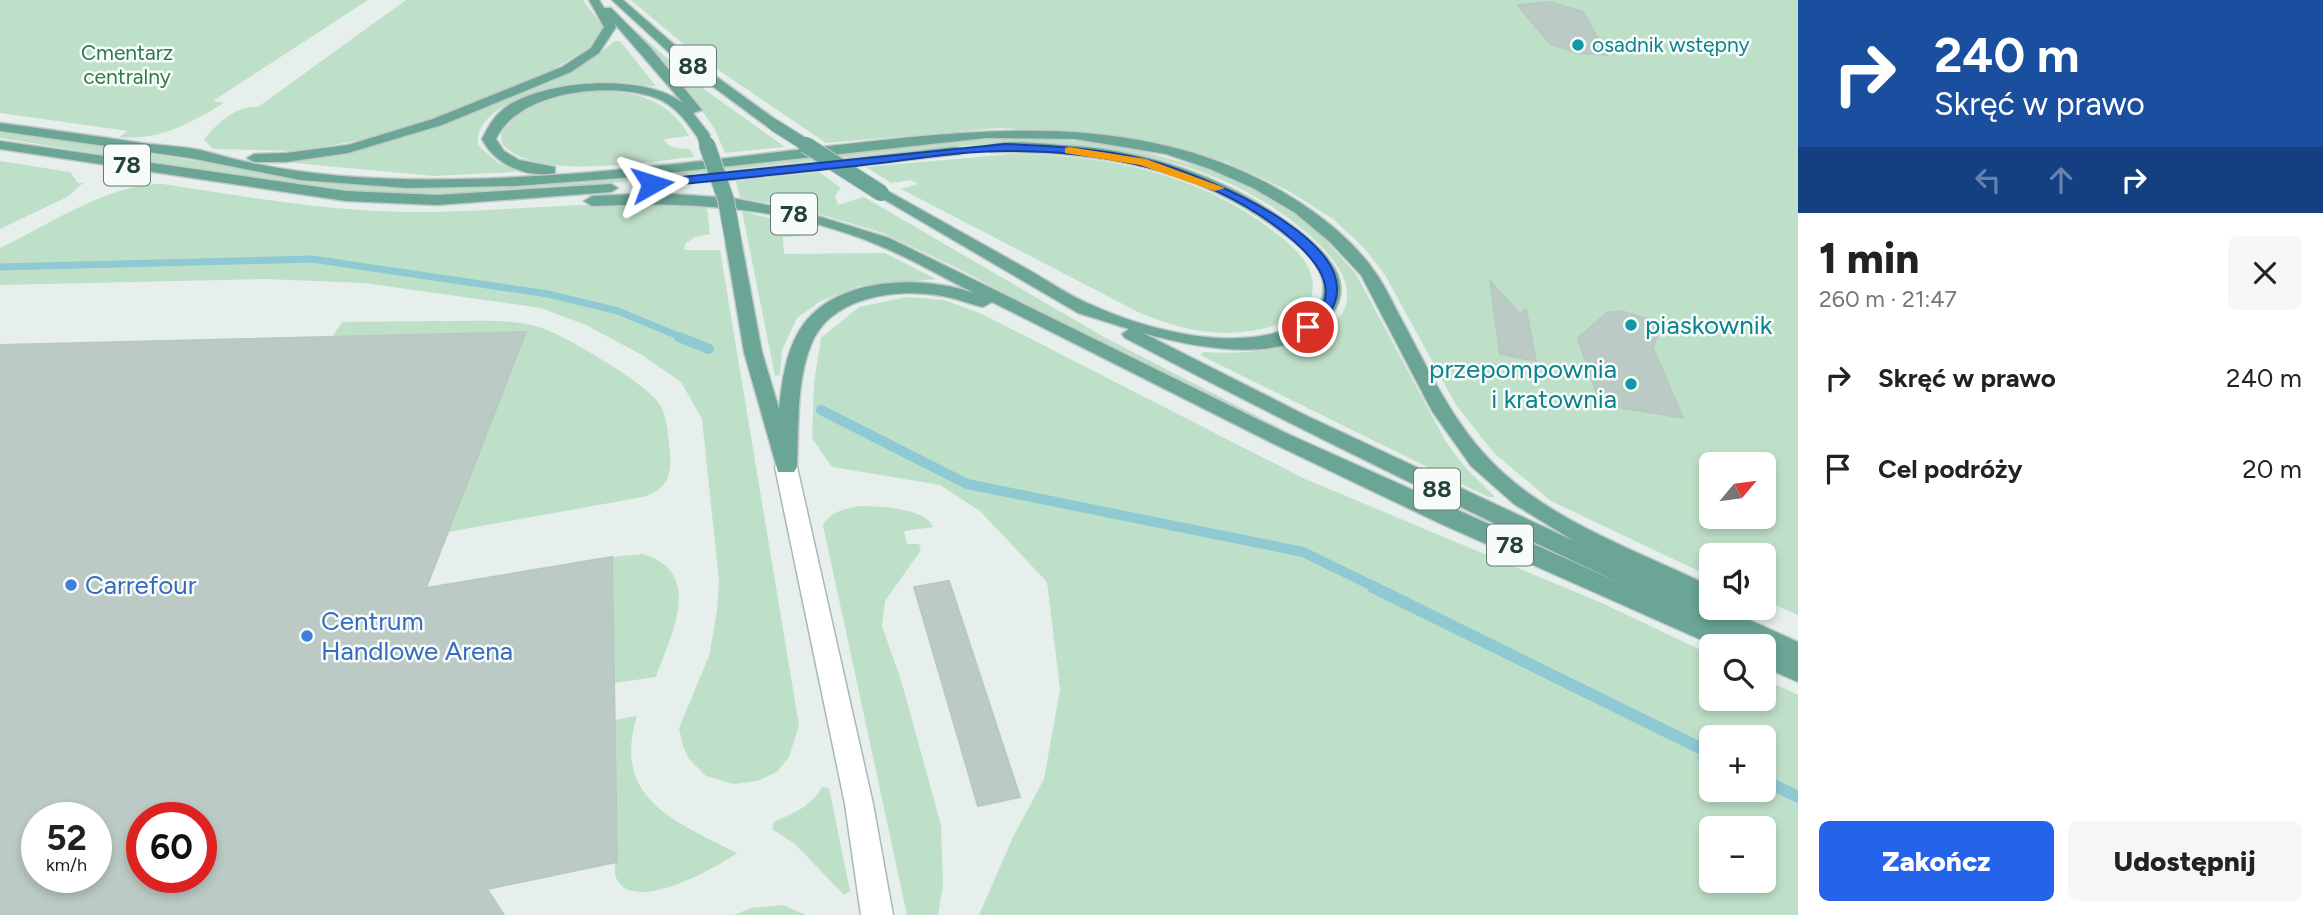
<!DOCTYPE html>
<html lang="pl">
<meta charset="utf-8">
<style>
:root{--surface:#fff;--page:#f6f6f6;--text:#222;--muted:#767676;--accent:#2563eb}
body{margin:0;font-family:Figtree,sans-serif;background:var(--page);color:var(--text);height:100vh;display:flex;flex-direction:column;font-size:26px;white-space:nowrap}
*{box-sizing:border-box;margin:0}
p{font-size:23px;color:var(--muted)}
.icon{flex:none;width:38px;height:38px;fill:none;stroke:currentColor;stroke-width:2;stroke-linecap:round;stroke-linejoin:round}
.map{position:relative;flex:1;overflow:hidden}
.details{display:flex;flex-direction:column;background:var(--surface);width:525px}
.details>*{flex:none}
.guide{background:#1a4fa0;color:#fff;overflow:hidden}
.needle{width:46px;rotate:61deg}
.tools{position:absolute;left:1699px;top:452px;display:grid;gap:14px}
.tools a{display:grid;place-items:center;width:77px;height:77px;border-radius:10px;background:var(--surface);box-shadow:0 4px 10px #0003;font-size:35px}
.speed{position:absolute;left:21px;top:802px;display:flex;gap:14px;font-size:35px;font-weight:700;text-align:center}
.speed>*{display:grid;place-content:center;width:91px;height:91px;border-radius:50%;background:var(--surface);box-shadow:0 4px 10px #0003;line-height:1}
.speed small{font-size:18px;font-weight:400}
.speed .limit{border:10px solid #d22;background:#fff;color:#111}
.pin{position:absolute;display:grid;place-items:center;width:60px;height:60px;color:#fff;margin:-30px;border:4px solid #fff;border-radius:50%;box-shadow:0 2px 7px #0007}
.me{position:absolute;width:77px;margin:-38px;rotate:84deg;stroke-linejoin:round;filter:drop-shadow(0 0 5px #0008)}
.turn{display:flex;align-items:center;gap:24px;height:147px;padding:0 21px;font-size:32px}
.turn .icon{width:91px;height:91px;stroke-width:2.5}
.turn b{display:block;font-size:49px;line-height:60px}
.lanes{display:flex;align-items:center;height:66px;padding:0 21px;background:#0003;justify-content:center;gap:35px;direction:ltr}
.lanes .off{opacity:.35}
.round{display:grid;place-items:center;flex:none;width:74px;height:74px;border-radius:10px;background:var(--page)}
.overview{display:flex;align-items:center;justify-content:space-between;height:119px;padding:0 21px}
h1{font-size:42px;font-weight:800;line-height:52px}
.action{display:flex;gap:14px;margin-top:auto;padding:14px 21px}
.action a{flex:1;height:80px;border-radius:10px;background:var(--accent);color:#fff;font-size:28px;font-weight:800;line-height:80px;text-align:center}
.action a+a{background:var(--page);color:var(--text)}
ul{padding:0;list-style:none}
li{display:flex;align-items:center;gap:21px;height:91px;padding:0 21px}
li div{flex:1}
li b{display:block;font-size:26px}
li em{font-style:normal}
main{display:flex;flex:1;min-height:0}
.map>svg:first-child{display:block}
</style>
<main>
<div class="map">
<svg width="1798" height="915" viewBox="0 0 1798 915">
<rect width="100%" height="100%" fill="#e6efeb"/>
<g fill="#bfe0c8" fill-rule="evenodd">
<path d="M0 0H368L213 101 224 103C191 123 159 141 119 137L128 131 0 113Z"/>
<path d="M406 0H583L604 28 596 44 552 70 439 116 370 138 323 147 291 151 213 149 204 140C216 124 237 105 258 107Z"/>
<path d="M631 0H1798V615L1764 600V555H1712L1711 577 1551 501 1494 453 1456 405 1385 275 1364 248 1333 219 1287 190 1226 162 1182 149 1104 134 999 128 826 143 695 54ZM1712 464H1764V516H1712Z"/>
<polygon points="626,22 694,82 785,147 725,153 714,128 693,98"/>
<path d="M615 41H620L656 86C644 87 631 82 619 82 584 82 473 94 478 145L497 162 516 170 514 172 434 176 294 163V161L375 146 426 131 551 82 587 63Z"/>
<path d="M598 91C636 91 670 100 689 136L664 139C668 149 680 148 690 149L694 157C646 161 537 182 502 144L501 133C523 102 562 95 598 91Z"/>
<path d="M0 131 287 175 442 188 667 171 997 138 1085 141 1126 147 1207 169 1243 184 1281 205 1315 228 1356 274 1446 442 1464 466 1495 497H1488L1200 355 1204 352C1293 359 1415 321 1301 228 1161 114 969 144 804 162 678 175 551 194 425 194 356 194 287 182 220 172 146 161 73 150 0 138Z"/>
<path d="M1011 154C1105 155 1196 172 1272 230 1288 242 1308 258 1312 278 1322 327 1241 336 1209 332 1185 330 1164 322 1142 314L901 189 918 184 911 180 891 183 866 167Z"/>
<polygon points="0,161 70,172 78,183 83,183 67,197 0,229"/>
<polygon points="819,172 841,188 835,196 838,205 864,197 1104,337 1311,444 1091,340 961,270 883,233 799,208 740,198 736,181"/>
<path d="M163 184C248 197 332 212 418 212 514 212 611 197 707 208L710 234 695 237 685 244 684 250H720L799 725 789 757 777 772 757 781 733 784 706 776 689 759 683 746 679 728 709 656 717 611 719 581 702 419 681 382 642 355 586 325 541 308 364 283 266 279 0 285V248C46 226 112 182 163 184Z"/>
<polygon points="742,211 799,226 801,236 783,237 784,254 885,253 936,279 859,286 821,301 797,318 782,350 780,375 775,376"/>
<path d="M907 297 944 300 982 314 1305 479 1602 603 1711 655 1712 698H1764V679L1798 695V915H979L1013 837 1044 779 1060 689 1047 582 980 511 940 485 832 467 812 438 814 383 821 338 859 307ZM1712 737H1764V789H1712ZM1712 828H1764V880H1712Z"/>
<path d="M435 321C469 322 509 317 542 328 564 335 645 383 658 402 668 416 668 437 670 453 672 478 666 489 643 497L448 532 526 333 332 337 342 322Z"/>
<path d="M859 506C877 506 926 508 933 527L904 531 907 544H919L921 550 885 601 882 626 901 680 941 825 943 885 938 915H907L823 525C830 512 845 509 859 506Z"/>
<path d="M643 554C705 573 671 635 656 677L614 683 612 557Z"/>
<path d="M637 716C611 800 677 822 737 853 705 875 627 915 615 875L614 720Z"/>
<path d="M822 787 829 788 850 891 844 895 795 844 772 829 774 822C793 813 811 807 822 787Z"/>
<polygon points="783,905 806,915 734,915 751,908"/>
</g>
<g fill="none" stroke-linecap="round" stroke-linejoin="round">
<polyline stroke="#8ec9d4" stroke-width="7" points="0,267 312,259 548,294 618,311 683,338"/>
<g stroke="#8ec9d4" stroke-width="10">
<polyline points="679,337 709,349"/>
<polyline points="821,410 967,484 1303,552 1377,588"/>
</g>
<g stroke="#8ec9d4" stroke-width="12">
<polyline points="1373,587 1712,754"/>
<polyline points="1764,780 1798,797"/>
</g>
</g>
<g fill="#bbcac4" stroke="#b8c9c2" stroke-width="2" fill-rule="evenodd">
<polygon points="1551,2 1583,12 1607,55 1577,53 1550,44 1518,5"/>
<polygon points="1490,281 1520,314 1526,309 1536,361 1500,354"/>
<polygon points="1621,311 1647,319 1659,329 1653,348 1683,418 1600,404 1578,338 1607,313"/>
<path d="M526 332 426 588 612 557 617 862 487 889 504 915H0V345ZM37 817H96V877H37ZM142 817H201V877H142Z"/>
<polygon points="949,581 974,657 1020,797 978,806 914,587"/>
</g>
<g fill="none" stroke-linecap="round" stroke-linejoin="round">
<g stroke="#a8b8b2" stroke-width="3">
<polygon id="street" points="786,460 794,462 797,467 873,804 893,915 861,915 845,804 775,467 778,462"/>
</g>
<g stroke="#c2cac8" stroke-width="3">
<g id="primary">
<path d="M589 0H599L604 8H611L650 47 702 110 693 113 710 135 708 138H698C687 122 675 105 656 98 610 81 518 91 496 139L504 151 519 160 555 167V173C527 179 494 164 482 139 489 125 495 114 509 105 549 80 644 73 683 103L613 22 616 27 599 53 571 72 442 125 348 153 286 162H254L247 158 254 154 286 153 348 145 433 119 562 67 591 48 604 27Z"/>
<polygon points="612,0 623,0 685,54 779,122 779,128 769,128 677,60"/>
<path d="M0 123C47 129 95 136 142 143 163 146 188 146 208 152 289 176 378 181 463 179 575 177 685 163 796 150 953 132 1118 106 1265 182 1305 203 1349 234 1375 272 1386 287 1394 306 1403 322 1428 369 1452 420 1489 459 1548 521 1636 550 1712 587V607H1721L1798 642V682L1764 667V646H1715L1439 523 1274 444 992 302 983 307C969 304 956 298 942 296 897 288 830 296 811 345 796 382 799 427 797 467L794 472H778L744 352 726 245 728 242H740L742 245 762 352 779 409C782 382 785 355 799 331 832 276 920 274 974 293 942 277 910 258 878 245 787 207 689 201 592 206L584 201 592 196 657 193 732 198 808 213 889 238 1288 434 1627 586C1458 507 1290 425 1125 338L1122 334 1129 329 1078 313 873 193 876 190H886C934 217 981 243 1029 270 1050 282 1071 297 1094 306 1153 332 1244 355 1302 322 1319 313 1327 297 1322 278 1316 258 1296 243 1280 231 1196 167 1095 150 991 152L984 148C995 138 1045 144 1062 145 1145 149 1227 177 1294 227 1310 239 1328 254 1337 273 1343 287 1341 301 1333 313 1295 369 1197 348 1143 333L1303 414 1574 541 1514 504 1471 466 1432 411 1361 275 1330 242 1294 212 1253 188 1210 169 1166 154 1075 139 986 138 621 178 515 186 407 188 300 180 190 158 0 131Z"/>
<polygon points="0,141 346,191 437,195 611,184 618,188 611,192 437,205 346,201 0,149"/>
<polygon points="955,147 960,148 960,154 730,180 723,176 730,172"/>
</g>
</g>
<use href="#street" fill="#fff" fill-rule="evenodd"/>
<use href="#primary" fill="#6aa596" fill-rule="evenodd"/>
<g stroke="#c2cac8" stroke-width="14" stroke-linecap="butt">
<g id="primary-bridge-far1">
<polyline points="774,125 809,147"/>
<polyline points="703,135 707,147"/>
</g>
</g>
<g stroke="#c2cac8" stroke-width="18" stroke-linecap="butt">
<g id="primary-bridge">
<polyline points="707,145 726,200 734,245"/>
<polyline points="806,145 881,193"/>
</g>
</g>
<use href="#primary-bridge-far1" stroke="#6aa596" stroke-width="12"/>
<use href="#primary-bridge" stroke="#6aa596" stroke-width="16"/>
</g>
<path fill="#2563eb" stroke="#184099" stroke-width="2" d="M1005 144C1051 146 1098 148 1143 159 1199 172 1407 255 1313 330L1301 327C1306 322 1313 319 1317 313 1340 288 1313 258 1294 241 1217 173 1107 150 1006 151 959 151 910 160 863 165 793 173 722 180 652 187L646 184 652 180Z"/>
<polygon fill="#f59e0b" points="1069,147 1146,159 1225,188 1215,191 1140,165 1065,153 1065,148"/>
<g fill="#0f9aa8" stroke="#f7fbf9" stroke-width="2.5">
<circle cx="1578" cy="45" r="7"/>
<circle cx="1631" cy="325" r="7"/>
<circle cx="1631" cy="384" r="7"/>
</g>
<g fill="#3f7fe0" stroke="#f7fbf9" stroke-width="2.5">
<circle cx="71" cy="585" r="7"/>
<circle cx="307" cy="636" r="7"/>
</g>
<g text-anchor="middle" stroke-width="5" stroke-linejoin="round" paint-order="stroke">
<g font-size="21" fill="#0d838f" stroke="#f7fbf9" text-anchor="start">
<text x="1592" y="52">osadnik wstępny</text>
</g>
<g font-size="21" fill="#2d7a4b" stroke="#f7fbf9">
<text x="127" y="60">Cmentarz<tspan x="127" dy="24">centralny</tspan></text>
</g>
<g fill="#f7fbf9" stroke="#637a73" stroke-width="2">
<rect x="670" y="45.5" width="46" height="41" rx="5"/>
<rect x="104" y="144.5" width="46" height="41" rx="5"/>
<rect x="771" y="193.5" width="46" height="41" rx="5"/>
<rect x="1414" y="468.5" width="46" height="41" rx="5"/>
<rect x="1487" y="524.5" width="46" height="41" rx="5"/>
</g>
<g font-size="24" font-weight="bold" fill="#24423a">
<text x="693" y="74">88</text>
<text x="127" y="173">78</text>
<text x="794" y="222">78</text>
<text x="1437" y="497">88</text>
<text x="1510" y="553">78</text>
</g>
<g font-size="26" fill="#0d838f" stroke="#f7fbf9" text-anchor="start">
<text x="1645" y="334">piaskownik</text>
<text x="1617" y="378" text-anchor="end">przepompownia<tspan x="1617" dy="30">i kratownia</tspan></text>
</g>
<g font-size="26" fill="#366cbe" stroke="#f7fbf9" text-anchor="start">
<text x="85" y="594">Carrefour</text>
<text x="321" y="630">Centrum<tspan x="321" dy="30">Handlowe Arena</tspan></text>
</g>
</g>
</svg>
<div class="tools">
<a><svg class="needle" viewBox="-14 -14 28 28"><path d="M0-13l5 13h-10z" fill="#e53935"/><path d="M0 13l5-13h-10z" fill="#767676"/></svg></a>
<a><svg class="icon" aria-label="sound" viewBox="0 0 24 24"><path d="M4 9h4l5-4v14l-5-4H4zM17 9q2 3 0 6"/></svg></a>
<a><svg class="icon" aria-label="search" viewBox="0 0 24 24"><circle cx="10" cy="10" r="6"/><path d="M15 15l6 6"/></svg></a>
<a>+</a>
<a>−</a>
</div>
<div class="speed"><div>52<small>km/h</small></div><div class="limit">60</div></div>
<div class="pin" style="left:1308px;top:327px;background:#d93025"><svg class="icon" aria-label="arrive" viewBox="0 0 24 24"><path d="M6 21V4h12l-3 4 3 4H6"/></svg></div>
<svg class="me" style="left:652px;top:184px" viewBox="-20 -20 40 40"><path d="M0-17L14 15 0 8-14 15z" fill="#2563eb" stroke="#fff" stroke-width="4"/></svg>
</div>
<section class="details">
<div class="guide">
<div class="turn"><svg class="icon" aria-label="right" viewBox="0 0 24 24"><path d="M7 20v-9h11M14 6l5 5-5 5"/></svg><div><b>240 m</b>Skręć w prawo</div></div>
<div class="lanes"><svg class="icon off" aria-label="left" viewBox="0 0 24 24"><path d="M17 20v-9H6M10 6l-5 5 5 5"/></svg><svg class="icon off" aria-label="ahead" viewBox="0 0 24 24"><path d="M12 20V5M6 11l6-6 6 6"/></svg><svg class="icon" aria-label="right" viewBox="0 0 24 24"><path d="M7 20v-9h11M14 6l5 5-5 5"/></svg></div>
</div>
<div class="overview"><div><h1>1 min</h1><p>260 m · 21:47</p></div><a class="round"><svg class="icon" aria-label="close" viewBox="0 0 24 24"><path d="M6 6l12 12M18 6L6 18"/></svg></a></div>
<ul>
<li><svg class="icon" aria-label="right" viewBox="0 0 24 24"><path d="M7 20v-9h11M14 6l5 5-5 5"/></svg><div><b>Skręć w prawo</b></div><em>240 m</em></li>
<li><svg class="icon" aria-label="arrive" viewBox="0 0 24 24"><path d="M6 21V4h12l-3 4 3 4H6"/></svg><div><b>Cel podróży</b></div><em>20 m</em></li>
</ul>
<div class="action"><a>Zakończ</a><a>Udostępnij</a></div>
</section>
</main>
